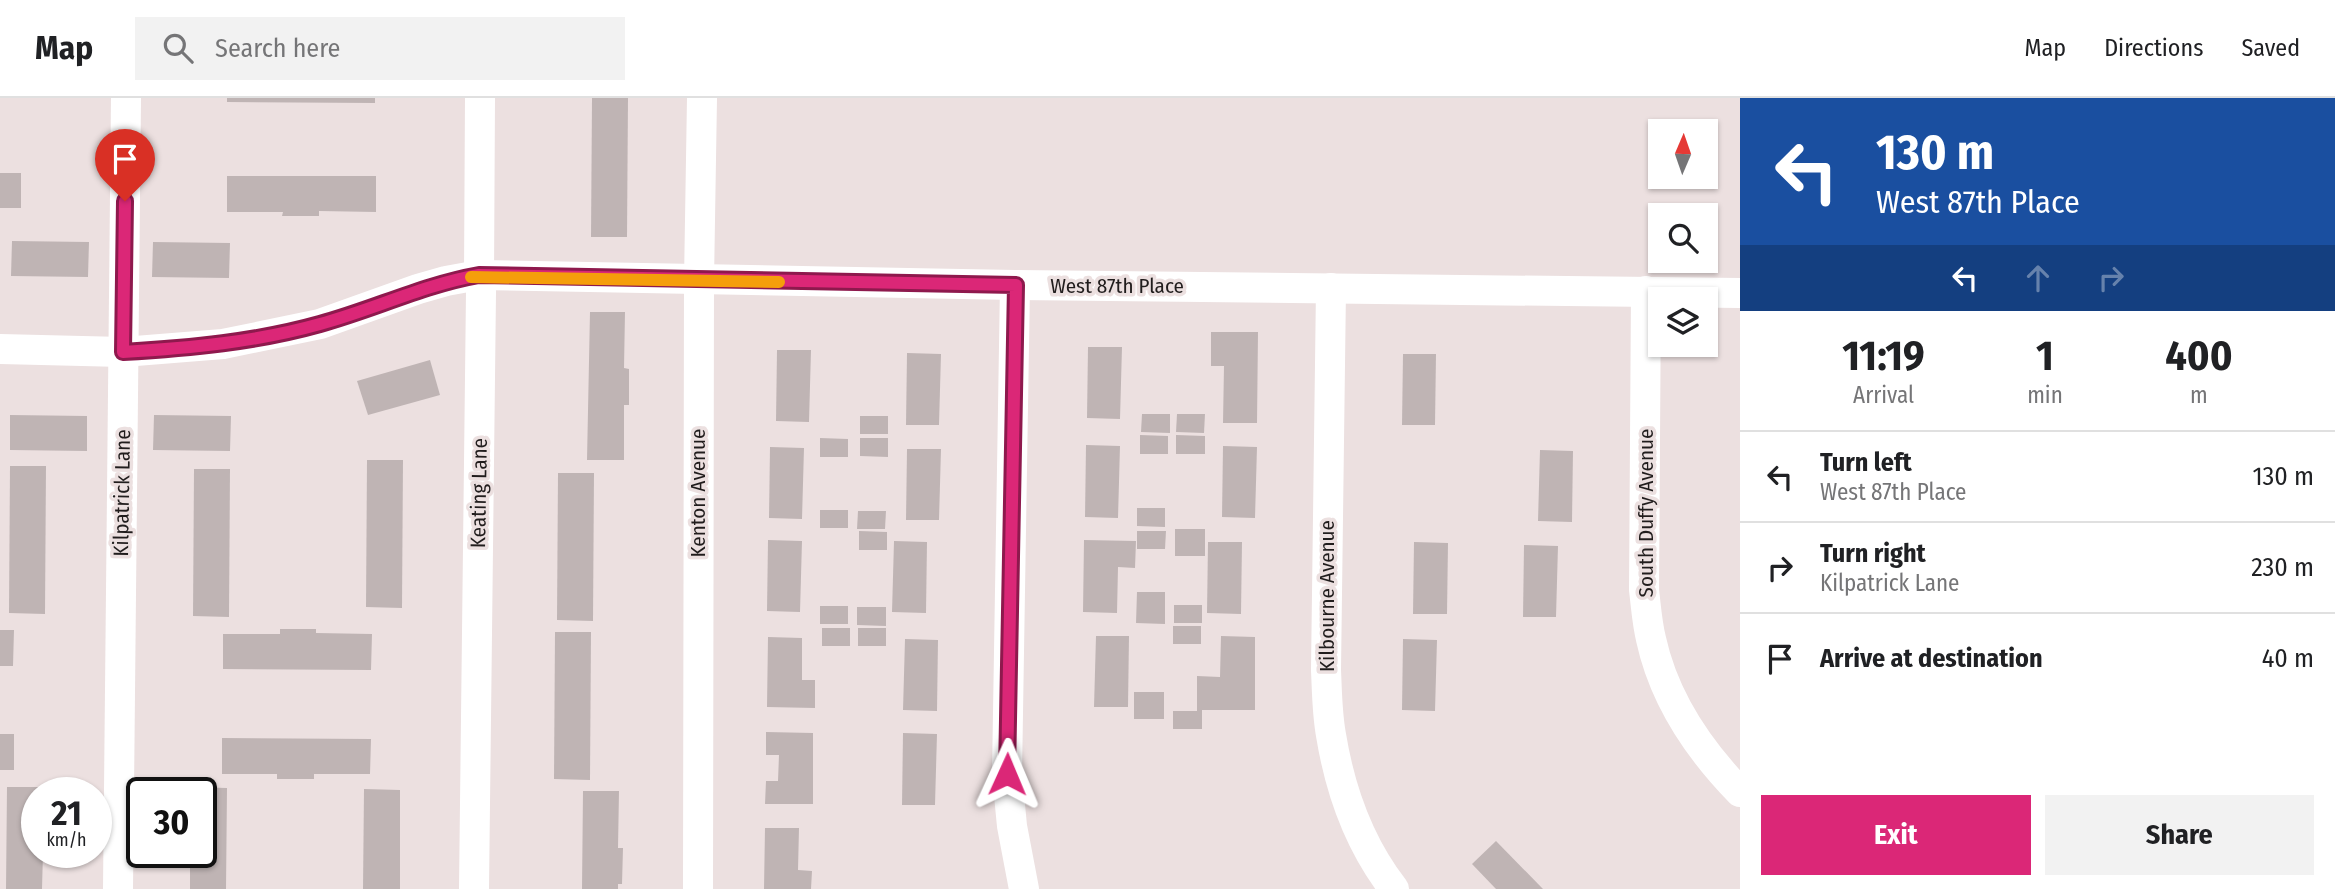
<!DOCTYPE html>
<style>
:root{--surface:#fff;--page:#f2f2f2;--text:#202124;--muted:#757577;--line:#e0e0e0;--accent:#db2777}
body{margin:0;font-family:"Fira Sans Condensed",sans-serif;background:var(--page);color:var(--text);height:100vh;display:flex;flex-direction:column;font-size:26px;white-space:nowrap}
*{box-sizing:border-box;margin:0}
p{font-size:23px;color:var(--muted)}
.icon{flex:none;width:38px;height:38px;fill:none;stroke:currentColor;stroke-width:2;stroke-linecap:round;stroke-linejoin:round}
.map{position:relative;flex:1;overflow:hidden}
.details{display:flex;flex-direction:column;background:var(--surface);width:595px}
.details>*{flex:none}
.banner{background:#1a4fa0;color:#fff;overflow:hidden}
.needle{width:46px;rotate:2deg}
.buttons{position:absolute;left:1648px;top:21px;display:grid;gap:14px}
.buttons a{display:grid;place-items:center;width:70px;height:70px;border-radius:0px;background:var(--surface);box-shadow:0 2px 5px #0004;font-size:35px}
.speed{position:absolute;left:21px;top:679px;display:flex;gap:14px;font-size:35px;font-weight:700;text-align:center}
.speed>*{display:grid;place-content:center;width:91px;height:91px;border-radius:50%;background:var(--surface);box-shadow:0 2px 5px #0004;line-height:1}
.speed small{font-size:18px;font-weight:400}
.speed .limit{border:4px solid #111;border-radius:10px;background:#fff;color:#111}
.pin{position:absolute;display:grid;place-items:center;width:60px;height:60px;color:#fff;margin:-72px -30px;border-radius:50% 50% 50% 0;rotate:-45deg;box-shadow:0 0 7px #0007}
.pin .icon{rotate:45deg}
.me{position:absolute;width:77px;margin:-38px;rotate:1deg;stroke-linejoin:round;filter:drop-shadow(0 0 5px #0008)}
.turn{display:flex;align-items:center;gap:24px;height:147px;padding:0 21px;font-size:32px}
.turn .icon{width:91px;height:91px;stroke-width:2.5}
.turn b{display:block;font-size:49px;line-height:60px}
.lanes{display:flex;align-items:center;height:66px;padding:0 21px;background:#0003;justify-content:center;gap:35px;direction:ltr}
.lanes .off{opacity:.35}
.eta{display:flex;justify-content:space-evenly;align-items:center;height:119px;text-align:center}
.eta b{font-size:42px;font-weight:700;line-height:49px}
.primary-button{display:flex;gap:14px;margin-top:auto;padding:14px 21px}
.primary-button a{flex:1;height:80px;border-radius:0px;background:var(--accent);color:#fff;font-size:28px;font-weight:700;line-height:80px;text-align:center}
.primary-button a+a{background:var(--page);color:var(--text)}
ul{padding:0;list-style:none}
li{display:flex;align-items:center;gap:21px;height:91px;padding:0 21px;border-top:2px solid var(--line)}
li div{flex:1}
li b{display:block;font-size:26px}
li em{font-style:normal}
header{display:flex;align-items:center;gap:42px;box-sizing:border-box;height:98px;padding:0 35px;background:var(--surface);border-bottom:2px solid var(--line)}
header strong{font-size:33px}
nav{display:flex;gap:38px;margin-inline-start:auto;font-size:24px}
.search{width:490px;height:63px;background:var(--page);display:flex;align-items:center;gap:18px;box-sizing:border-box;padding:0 24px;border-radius:0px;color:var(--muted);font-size:26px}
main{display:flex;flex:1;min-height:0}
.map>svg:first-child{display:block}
</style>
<header>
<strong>Map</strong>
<div class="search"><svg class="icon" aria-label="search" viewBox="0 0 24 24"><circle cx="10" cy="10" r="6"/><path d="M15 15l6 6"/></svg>Search here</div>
<nav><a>Map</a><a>Directions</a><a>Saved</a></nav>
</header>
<main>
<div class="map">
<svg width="1740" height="791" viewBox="0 0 1740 791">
<rect width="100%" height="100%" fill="#ece0e0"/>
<g fill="#bfb4b4">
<polygon points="227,0 375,0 375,5 227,4"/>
<polygon points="592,0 628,0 627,139 591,139"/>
<rect x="0" y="75" width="21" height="35"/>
<polygon points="227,78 376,78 376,114 319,113 319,118 282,118 283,114 227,114"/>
<polygon points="12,143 89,144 88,179 11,178"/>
<polygon points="153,144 230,145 229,180 152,179"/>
<polygon points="590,214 625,214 624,270 629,271 629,307 624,307 624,362 587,362"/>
<polygon points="1211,234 1258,234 1257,325 1223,325 1224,268 1211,268"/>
<polygon points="1088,249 1122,249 1120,321 1087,320"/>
<polygon points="777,252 811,252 809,324 776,323"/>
<polygon points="907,255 941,256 939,327 906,327"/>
<polygon points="1403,256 1436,256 1435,327 1402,327"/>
<polygon points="430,262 440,297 368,317 357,283"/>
<polygon points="1142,316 1170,316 1170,335 1141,334"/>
<polygon points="1177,316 1205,316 1204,335 1176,334"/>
<polygon points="10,317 87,318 87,353 10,352"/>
<polygon points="154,317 231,318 230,353 153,352"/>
<rect x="860" y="318" width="28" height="18"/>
<polygon points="1140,337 1168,338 1168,356 1140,356"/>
<polygon points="1176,337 1205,338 1205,356 1176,356"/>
<polygon points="820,340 848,341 848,359 820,359"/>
<polygon points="860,340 888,340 888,359 860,358"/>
<polygon points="1086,347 1120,348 1118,420 1085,419"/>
<polygon points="1223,348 1257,349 1255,420 1222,419"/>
<polygon points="770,349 804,350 802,421 769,420"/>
<polygon points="907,351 941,351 939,422 906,422"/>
<polygon points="1540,352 1573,353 1572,424 1538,423"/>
<polygon points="367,362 403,362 402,510 366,509"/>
<polygon points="10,368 46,368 45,516 9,515"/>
<polygon points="194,371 230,371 229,519 193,518"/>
<polygon points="558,375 594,375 593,523 557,522"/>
<polygon points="1137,410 1165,410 1165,429 1137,428"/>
<rect x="820" y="412" width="28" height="18"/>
<polygon points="858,413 886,413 885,431 857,431"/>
<rect x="1175" y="431" width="30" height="27"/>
<polygon points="859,433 887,434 887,452 859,452"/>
<polygon points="1137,433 1166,433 1165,451 1137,451"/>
<polygon points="768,442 802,443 800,514 767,513"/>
<polygon points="1084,442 1136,443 1135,470 1118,469 1117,515 1083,514"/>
<polygon points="894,443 927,444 926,515 892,514"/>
<polygon points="1208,444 1242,444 1241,516 1207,515"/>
<polygon points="1414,444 1448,445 1447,516 1413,516"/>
<polygon points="1524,447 1558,448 1556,519 1523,519"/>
<polygon points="1137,494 1165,494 1165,526 1136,525"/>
<rect x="1174" y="507" width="28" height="18"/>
<rect x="820" y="508" width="28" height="18"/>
<polygon points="857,509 886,509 886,528 857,527"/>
<rect x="1173" y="528" width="28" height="18"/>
<rect x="822" y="530" width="28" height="18"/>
<rect x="858" y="530" width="28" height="18"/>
<polygon points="280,531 316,531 316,535 372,536 371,572 223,571 223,536 280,536"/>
<polygon points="0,532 14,532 13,568 0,568"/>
<polygon points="555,534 591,534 590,682 554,681"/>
<polygon points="1096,538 1129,538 1128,609 1094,609"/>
<polygon points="1221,538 1255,539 1255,612 1202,612 1202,631 1173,631 1173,613 1197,613 1197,578 1220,579"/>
<polygon points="768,539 802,540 802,582 815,582 815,610 767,609"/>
<polygon points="905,541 938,542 937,613 903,612"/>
<polygon points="1403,541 1437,542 1435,613 1402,612"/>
<rect x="1134" y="594" width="30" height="27"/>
<polygon points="766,634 813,635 813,706 765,706 766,683 778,683 779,657 766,657"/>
<polygon points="903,635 937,636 935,707 902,707"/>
<rect x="0" y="636" width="14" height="36"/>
<polygon points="222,640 371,641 370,676 314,676 314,681 277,681 277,676 222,676"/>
<polygon points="7,689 43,689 43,695 37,695 37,754 43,754 42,791 6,791"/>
<polygon points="191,689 227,690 226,791 190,791 190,754 201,754 201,695 191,695"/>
<polygon points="364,691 400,692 400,791 363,791"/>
<polygon points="583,693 619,693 618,750 623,750 622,786 618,786 618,791 582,791"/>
<polygon points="765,730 799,730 798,772 812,773 811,791 764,791"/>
<polygon points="1496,743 1543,791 1496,791 1472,766"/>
</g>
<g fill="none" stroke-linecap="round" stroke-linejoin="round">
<g stroke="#fff" stroke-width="30">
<polyline points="1015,187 1007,676 1012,728 1024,791"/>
<path d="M1331 190 1326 572C1327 593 1327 615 1331 637 1340 692 1359 746 1394 791"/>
<path d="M1646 193 1644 492C1646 508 1647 525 1651 541 1664 601 1698 651 1740 694"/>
<polyline points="0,251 123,254 223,246 320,226 418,191 446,183 479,177 1015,187 1740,195"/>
<polyline points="118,791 126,0"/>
<polyline points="474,791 481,194 479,177 480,0"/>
<polyline points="698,791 699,183 702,0"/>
</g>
</g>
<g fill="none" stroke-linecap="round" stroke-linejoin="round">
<g stroke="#8e194d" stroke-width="18">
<path id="route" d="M125 103 123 254C190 250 256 244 320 226 375 211 423 187 479 177L1016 187 1007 676"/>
</g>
<use href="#route" stroke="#db2777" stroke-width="12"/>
<polyline stroke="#f59e0b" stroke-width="12" points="471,179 779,184"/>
</g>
<g text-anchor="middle" stroke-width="7" stroke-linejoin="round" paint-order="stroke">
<g font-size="21" fill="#211d1d" stroke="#ece0e0">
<text x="1117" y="195">West 87th Place</text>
<text transform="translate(122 395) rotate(-89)" y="7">Kilpatrick Lane</text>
<text transform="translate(479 395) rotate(-89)" y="7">Keating Lane</text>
<text transform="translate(698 395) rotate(-90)" y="7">Kenton Avenue</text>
<text transform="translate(1646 415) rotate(-90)" y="7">South Duffy Avenue</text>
<text transform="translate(1327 498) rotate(-90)" y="7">Kilbourne Avenue</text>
</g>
</g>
</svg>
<div class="buttons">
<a><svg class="needle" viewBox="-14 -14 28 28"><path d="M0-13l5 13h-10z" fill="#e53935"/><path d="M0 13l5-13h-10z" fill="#757577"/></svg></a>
<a><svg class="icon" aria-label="search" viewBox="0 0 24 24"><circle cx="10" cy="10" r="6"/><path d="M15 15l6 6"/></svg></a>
<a><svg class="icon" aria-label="layers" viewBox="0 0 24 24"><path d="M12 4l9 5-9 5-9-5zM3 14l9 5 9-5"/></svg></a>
</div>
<div class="speed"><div>21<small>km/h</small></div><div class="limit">30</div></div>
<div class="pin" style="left:125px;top:103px;background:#d93025"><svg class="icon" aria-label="arrive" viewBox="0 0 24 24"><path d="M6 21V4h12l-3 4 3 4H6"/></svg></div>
<svg class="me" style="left:1007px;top:676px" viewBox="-20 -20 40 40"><path d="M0-17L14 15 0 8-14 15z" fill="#db2777" stroke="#fff" stroke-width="4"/></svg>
</div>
<section class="details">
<div class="banner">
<div class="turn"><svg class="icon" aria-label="left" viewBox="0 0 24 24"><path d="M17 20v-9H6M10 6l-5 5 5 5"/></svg><div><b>130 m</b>West 87th Place</div></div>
<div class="lanes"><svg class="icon" aria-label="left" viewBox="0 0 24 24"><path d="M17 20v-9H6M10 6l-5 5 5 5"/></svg><svg class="icon off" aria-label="ahead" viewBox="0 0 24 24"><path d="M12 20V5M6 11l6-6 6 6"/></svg><svg class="icon off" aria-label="right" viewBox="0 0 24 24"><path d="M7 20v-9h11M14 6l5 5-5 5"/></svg></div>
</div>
<div class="eta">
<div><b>11:19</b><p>Arrival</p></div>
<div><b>1</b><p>min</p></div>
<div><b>400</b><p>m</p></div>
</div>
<ul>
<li><svg class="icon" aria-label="left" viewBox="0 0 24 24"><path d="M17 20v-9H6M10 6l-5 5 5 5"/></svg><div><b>Turn left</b><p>West 87th Place</p></div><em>130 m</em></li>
<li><svg class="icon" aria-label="right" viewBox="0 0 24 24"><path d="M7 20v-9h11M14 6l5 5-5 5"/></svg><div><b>Turn right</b><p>Kilpatrick Lane</p></div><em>230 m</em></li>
<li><svg class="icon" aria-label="arrive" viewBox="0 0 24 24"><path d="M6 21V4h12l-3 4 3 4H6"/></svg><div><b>Arrive at destination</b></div><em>40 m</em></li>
</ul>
<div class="primary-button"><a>Exit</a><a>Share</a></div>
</section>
</main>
